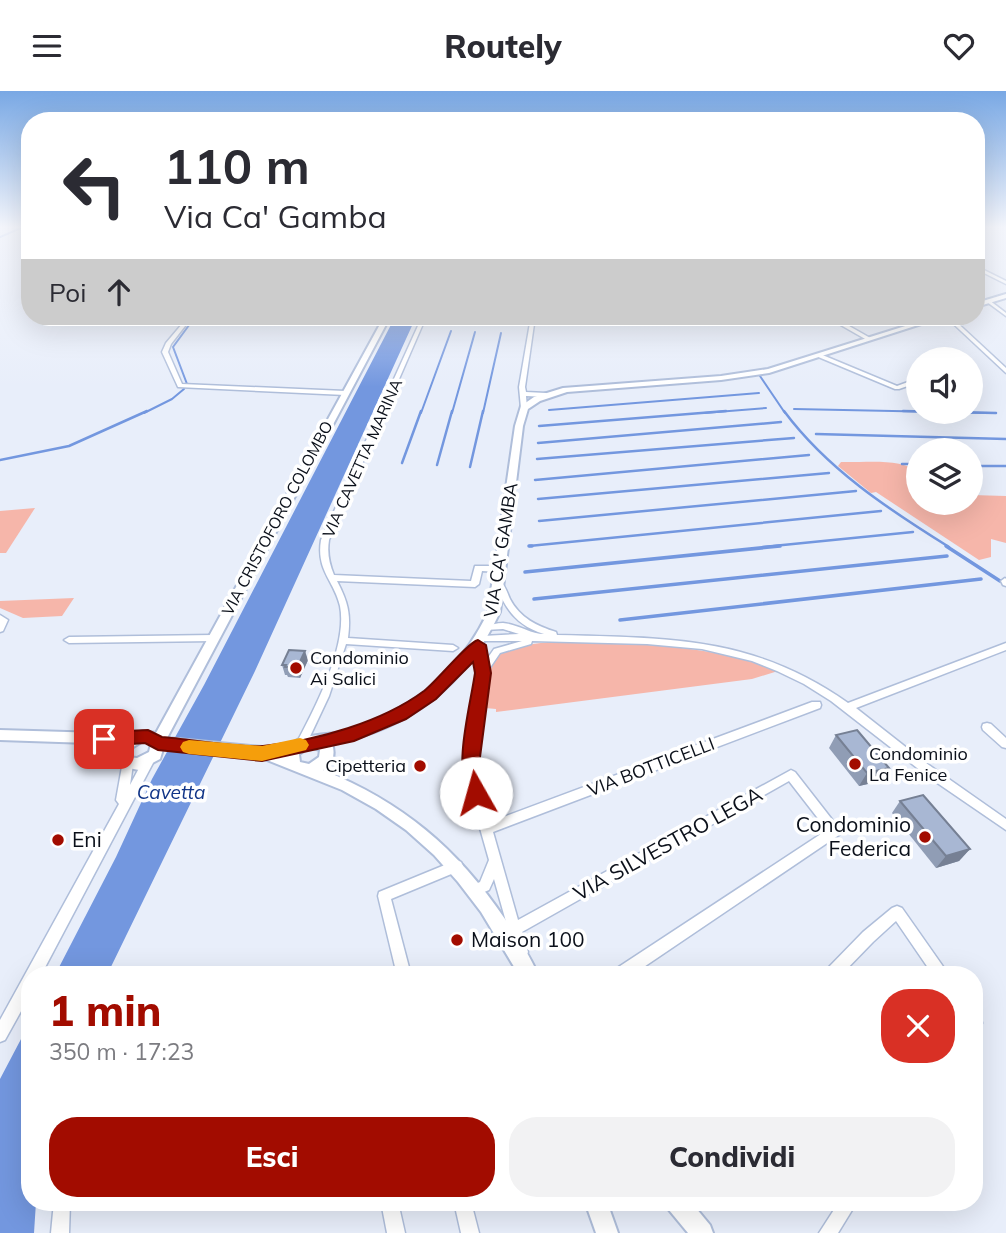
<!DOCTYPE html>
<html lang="it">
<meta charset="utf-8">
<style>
:root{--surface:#fff;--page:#f2f2f3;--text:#2b2b33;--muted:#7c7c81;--accent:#a20c00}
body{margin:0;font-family:Mulish,sans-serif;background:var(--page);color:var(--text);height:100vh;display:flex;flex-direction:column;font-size:26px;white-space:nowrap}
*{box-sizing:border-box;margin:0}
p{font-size:23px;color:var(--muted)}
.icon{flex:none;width:38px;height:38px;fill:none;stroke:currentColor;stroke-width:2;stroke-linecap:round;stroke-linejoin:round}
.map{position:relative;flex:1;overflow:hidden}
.details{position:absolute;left:21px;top:875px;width:962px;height:245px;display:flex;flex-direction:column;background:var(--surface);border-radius:28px;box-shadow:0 7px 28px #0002}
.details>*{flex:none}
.banner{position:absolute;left:21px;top:21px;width:964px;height:214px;border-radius:28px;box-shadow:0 7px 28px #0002;background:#fff;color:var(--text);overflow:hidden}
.fabs{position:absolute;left:906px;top:256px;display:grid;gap:14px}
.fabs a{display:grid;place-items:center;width:77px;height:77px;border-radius:50%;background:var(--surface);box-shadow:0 7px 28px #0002;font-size:35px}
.pin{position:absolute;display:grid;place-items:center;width:60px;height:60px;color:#fff;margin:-30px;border-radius:14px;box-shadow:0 4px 10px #0006}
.me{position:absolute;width:77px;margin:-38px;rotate:353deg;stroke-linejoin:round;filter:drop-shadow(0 0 5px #0008)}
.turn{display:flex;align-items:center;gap:24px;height:147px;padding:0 28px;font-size:32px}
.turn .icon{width:91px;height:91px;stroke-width:2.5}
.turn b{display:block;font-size:49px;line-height:60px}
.then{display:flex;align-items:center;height:66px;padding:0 28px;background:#0003;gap:14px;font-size:26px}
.round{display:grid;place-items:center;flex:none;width:74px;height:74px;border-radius:28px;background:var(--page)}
.head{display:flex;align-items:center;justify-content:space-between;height:119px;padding:0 28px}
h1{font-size:42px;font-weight:800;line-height:52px;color:var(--accent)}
.cta{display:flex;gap:14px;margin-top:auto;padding:14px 28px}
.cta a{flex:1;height:80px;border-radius:28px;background:var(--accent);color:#fff;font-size:28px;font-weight:800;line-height:80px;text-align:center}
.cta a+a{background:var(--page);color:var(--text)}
header{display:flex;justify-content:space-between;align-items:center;height:91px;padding:0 28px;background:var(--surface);font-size:32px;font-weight:800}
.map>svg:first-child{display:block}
</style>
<header><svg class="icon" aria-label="menu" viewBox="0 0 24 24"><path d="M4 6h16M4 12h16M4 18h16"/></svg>Routely<svg class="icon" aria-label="heart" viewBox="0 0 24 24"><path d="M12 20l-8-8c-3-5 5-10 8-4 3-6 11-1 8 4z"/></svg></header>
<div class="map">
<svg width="1006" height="1142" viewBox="0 0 1006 1142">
<rect width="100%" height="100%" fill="#e8eefa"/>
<g fill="#f6b6aa">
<path d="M841 371C864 372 902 366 919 382V411H971V404L1006 405V452L991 448V466L979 469 876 401 871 402 838 375Z"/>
<polygon points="35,417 6,462 0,462 0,420"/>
<polygon points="74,507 62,525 23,527 0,517 0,510"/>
<path d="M563 550C637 554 708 552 778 580L752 588 496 621V618L485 617C486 603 485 586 491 573 499 553 544 552 563 550Z"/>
</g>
<g fill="#7397df">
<polygon points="395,226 416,226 255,580 107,884 55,884 116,766 152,688 204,594"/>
<polygon points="30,931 30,1111 36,1111 34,1142 0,1142 0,988"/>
</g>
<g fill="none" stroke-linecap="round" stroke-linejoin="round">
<g stroke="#7397df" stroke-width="2">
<polyline points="0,146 23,136"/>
<polyline points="760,285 785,322"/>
<polyline points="187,293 173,256 195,226"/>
<polyline points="794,318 991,322"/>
<polyline points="549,319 759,302"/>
<polyline points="144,322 172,308 184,298"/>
<polyline points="421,322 451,240"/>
<polyline points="452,322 475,241"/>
<polyline points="483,322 501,242"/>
<polyline points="704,322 766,317"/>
</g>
<g stroke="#7397df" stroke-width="2.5">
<path d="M784 320C827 378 888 418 949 456"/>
<polyline points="903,320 996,322"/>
<polyline points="539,335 726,320"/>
<polyline points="816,343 1006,348"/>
<polyline points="538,352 781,331"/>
<polyline points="537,368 794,347"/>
<polyline points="0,369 69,355 147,320"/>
<polyline points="402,372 421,320"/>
<polyline points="902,373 919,373"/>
<polyline points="437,374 452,320"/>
<polyline points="971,375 1006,375"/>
<polyline points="470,376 483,320"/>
<polyline points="535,389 809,364"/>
<polyline points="538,408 829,382"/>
<polyline points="539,430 856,400"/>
<polyline points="529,455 881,420"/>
<polyline points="763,456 913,441"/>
</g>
<g stroke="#7397df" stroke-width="3.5">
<polyline points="529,455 532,455"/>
<polyline points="946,455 1000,490"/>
<polyline points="525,481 780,455"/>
<polyline points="534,508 947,465"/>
<polyline points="620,529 981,488"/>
</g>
<g stroke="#afbeda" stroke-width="3">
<g id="street">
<polygon points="976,175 1006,190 1006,193 976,178"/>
<polygon points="989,209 1006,222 1006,225 987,211"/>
<polygon points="188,226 192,226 171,253 168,261 182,293 345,300 348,302 345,304 178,296 162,261 166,252"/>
<path d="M422 226H426L329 449C327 462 329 472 334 484L471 490 475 475H499L503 478 499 481 482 480 479 493 475 496 337 490C348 511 351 523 348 547L453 554 458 557 453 560 346 553 329 605 305 656 301 657 297 656 296 653C314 619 348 555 340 515 334 489 316 480 321 449Z"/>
<polygon points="531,226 535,226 525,296 526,301 546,302 549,304 546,306 526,305 527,317 524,319 521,317 519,296"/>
<polygon points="811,226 835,227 872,248 867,249 832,229 813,227"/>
<polygon points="946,226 951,226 1006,277 1006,282"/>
<polygon points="816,263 820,263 897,295 919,287 919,291 899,298 895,298 816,265"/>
<polygon points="1005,487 1006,488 1006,495 1003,494 1001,490"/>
<path d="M499 489C505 494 507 501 510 508 520 527 537 535 556 541L557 544C668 547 754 545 848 612L1006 552V559L856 617 926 672 1006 728V739L930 687 831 610 804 593 777 580 752 570 702 558 647 553 532 550 531 553 500 562 487 581 479 636 478 661 482 702 490 731 812 611H820L821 614 820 617 493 741 518 829 791 679 795 681 841 740 839 744 632 884H612L614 879 827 739 789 690 522 841 528 861 526 866 521 868 516 866 494 788 489 799 475 805 471 803 469 799 471 795 480 791 489 769 470 702 467 669 469 636 478 584 477 564 474 554 476 552H482L487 568 494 558 522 550H480L478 548 483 545 519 543 503 538 485 539 483 537 485 535C490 534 497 532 503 532 518 533 530 543 544 543 517 535 505 518 495 492Z"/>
<polygon points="0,524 8,529 3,540 0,541"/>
<polygon points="213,544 218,547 213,550 69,552 64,549 69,546"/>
<polygon points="987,632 991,633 1006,647 1006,657 1002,656 983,639 982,636 983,633"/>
<polygon points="149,665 153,666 154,669 153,672 41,884 30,884 30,904 5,949 0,951 0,929 119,713 116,709 123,670 127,669 131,670 133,673 130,694 145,666"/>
<polygon points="457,769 461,771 463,775 461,779 391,808 411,884 397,884 378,805 379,801"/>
<polygon points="897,815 902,817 949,884 933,884 896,830 873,851 841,884 824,884 826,879 863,841 892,817"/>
<polygon points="975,922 980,924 982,932 980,937 975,939"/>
<polygon points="54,1111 70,1111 69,1142 51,1142"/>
<polygon points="381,1111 398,1111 405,1142 387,1142"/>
<polygon points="454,1111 471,1111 479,1142 461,1142"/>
<polygon points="839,1111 857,1111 838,1142 819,1142"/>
</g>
</g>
<g stroke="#afbeda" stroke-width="4">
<g id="secondary">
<polygon points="1006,203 1006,207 976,216 976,212"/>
<path d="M384 226H390L167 647 262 656 285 664C287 659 290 654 294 651 306 643 328 644 342 641 359 637 376 630 392 621 436 599 467 565 488 521L515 335 521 315 534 306 563 297 721 285 768 278 934 226H943L769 282 721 289 567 301 540 310 528 318 523 335 500 521C466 594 411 637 332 653 336 664 332 673 323 679 402 711 457 757 505 828 516 845 530 864 538 884H519L481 821 458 791 434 764 406 739 376 718 342 699 262 667 163 658 160 668 139 679 118 675 113 665 118 653 0 649V639L134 643 143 640 156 642ZM143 650 151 653 149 661 137 667 127 666 130 658ZM310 656 320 659 319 666 309 673 300 671 299 663Z"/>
<polygon points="585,1111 607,1111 618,1142 596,1142"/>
<polygon points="666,1111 691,1111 710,1134 713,1142 688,1142 669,1119"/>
</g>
</g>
<use href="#street" fill="#fff" fill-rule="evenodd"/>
<use href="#secondary" fill="#fff" fill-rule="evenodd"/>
</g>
<g fill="#909db5">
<polygon points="308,569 300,587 288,586 287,584 285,584 282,574"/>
<polygon points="836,644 881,690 859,695 829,657"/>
<polygon points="900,710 970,758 959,770 936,777 892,722"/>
</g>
<g fill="#768094">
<polygon points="305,560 308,569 300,587 297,577"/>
<polygon points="889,677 881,690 859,695 867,682"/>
<polygon points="970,758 959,770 936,777 946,765"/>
</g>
<g fill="#a8b7d3" stroke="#768094" stroke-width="2">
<polygon points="289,559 305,560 297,577 285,576 286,574 282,574"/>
<polygon points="857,639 889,677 867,682 836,644"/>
<polygon points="923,704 970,758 946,765 900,710"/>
</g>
<linearGradient id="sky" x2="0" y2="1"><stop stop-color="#79a8e4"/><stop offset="0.46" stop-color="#f5f7fd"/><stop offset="1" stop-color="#f5f7fd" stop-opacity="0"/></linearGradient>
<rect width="1006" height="296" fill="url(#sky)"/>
<path fill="#a20c00" stroke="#690800" stroke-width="2" d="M478 549 486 554 491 582 480 666 485 702 483 708 476 710 469 708C453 675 470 617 475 582L473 571 436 608 406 628 354 650 262 670 158 659 145 652 104 655 98 653 95 648 98 643 104 641 148 639 162 646C190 648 237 657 263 655 316 650 382 631 424 600 438 589 467 552 478 549Z"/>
<polygon fill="#f59e0b" points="300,647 306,649 309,654 306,659 262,670 189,663 183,661 180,656 183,651 189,649 262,655"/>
<g fill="#a20c00" stroke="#fff" stroke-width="2.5">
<circle cx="296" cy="577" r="7"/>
<circle cx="855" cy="673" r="7"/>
<circle cx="420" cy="675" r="7"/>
<circle cx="925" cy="746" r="7"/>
<circle cx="58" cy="749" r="7"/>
<circle cx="457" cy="849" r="7"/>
</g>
<g text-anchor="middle" stroke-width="7" stroke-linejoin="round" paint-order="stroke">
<g font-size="16" fill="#0b101a" stroke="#fff">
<text transform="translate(362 367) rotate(-66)" y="6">VIA CAVETTA MARINA</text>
<text transform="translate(277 427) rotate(-62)" y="6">VIA CRISTOFORO COLOMBO</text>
</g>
<g font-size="18" fill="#0b101a" stroke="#fff">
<text transform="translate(501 459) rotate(-81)" y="6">VIA CA' GAMBA</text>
<text transform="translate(651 676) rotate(-21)" y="6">VIA BOTTICELLI</text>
</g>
<g font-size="18" fill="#0b101a" stroke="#fff" text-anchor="start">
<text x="310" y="573">Condominio<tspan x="310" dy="21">Ai Salici</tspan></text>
<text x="869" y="669">Condominio<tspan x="869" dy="21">La Fenice</tspan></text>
<text x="406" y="681" text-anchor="end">Cipetteria</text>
</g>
<g font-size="19" font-style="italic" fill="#103487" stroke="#fff">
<text x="171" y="708">Cavetta</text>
</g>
<g font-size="21" fill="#0b101a" stroke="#fff" text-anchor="start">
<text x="911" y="741" text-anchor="end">Condominio<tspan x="911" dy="24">Federica</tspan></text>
<text x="72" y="756">Eni</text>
<text x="471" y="856">Maison 100</text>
</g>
<g font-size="21" fill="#0b101a" stroke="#fff">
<text transform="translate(668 753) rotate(-29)" y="7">VIA SILVESTRO LEGA</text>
</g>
</g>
</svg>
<div class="fabs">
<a><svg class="icon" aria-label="sound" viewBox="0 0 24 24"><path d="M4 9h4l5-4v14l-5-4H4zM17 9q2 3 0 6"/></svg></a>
<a><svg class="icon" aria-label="layers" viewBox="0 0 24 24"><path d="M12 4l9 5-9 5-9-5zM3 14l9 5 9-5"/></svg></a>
</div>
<div class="pin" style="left:104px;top:648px;background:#d93025"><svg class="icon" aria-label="arrive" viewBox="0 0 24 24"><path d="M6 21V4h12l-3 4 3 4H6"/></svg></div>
<svg class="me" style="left:476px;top:702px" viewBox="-20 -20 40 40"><circle r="19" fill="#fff"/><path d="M0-13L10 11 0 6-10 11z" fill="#a20c00"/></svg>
<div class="banner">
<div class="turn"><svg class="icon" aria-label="left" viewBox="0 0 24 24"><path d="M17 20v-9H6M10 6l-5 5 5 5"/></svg><div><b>110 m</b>Via Ca' Gamba</div></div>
<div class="then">Poi<svg class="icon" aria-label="ahead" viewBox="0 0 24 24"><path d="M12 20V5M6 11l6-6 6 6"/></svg></div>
</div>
<section class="details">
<div class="head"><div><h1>1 min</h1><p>350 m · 17:23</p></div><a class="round" style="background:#d93025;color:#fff"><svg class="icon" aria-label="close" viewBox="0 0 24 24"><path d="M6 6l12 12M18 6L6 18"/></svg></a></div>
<div class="cta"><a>Esci</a><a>Condividi</a></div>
</section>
</div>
